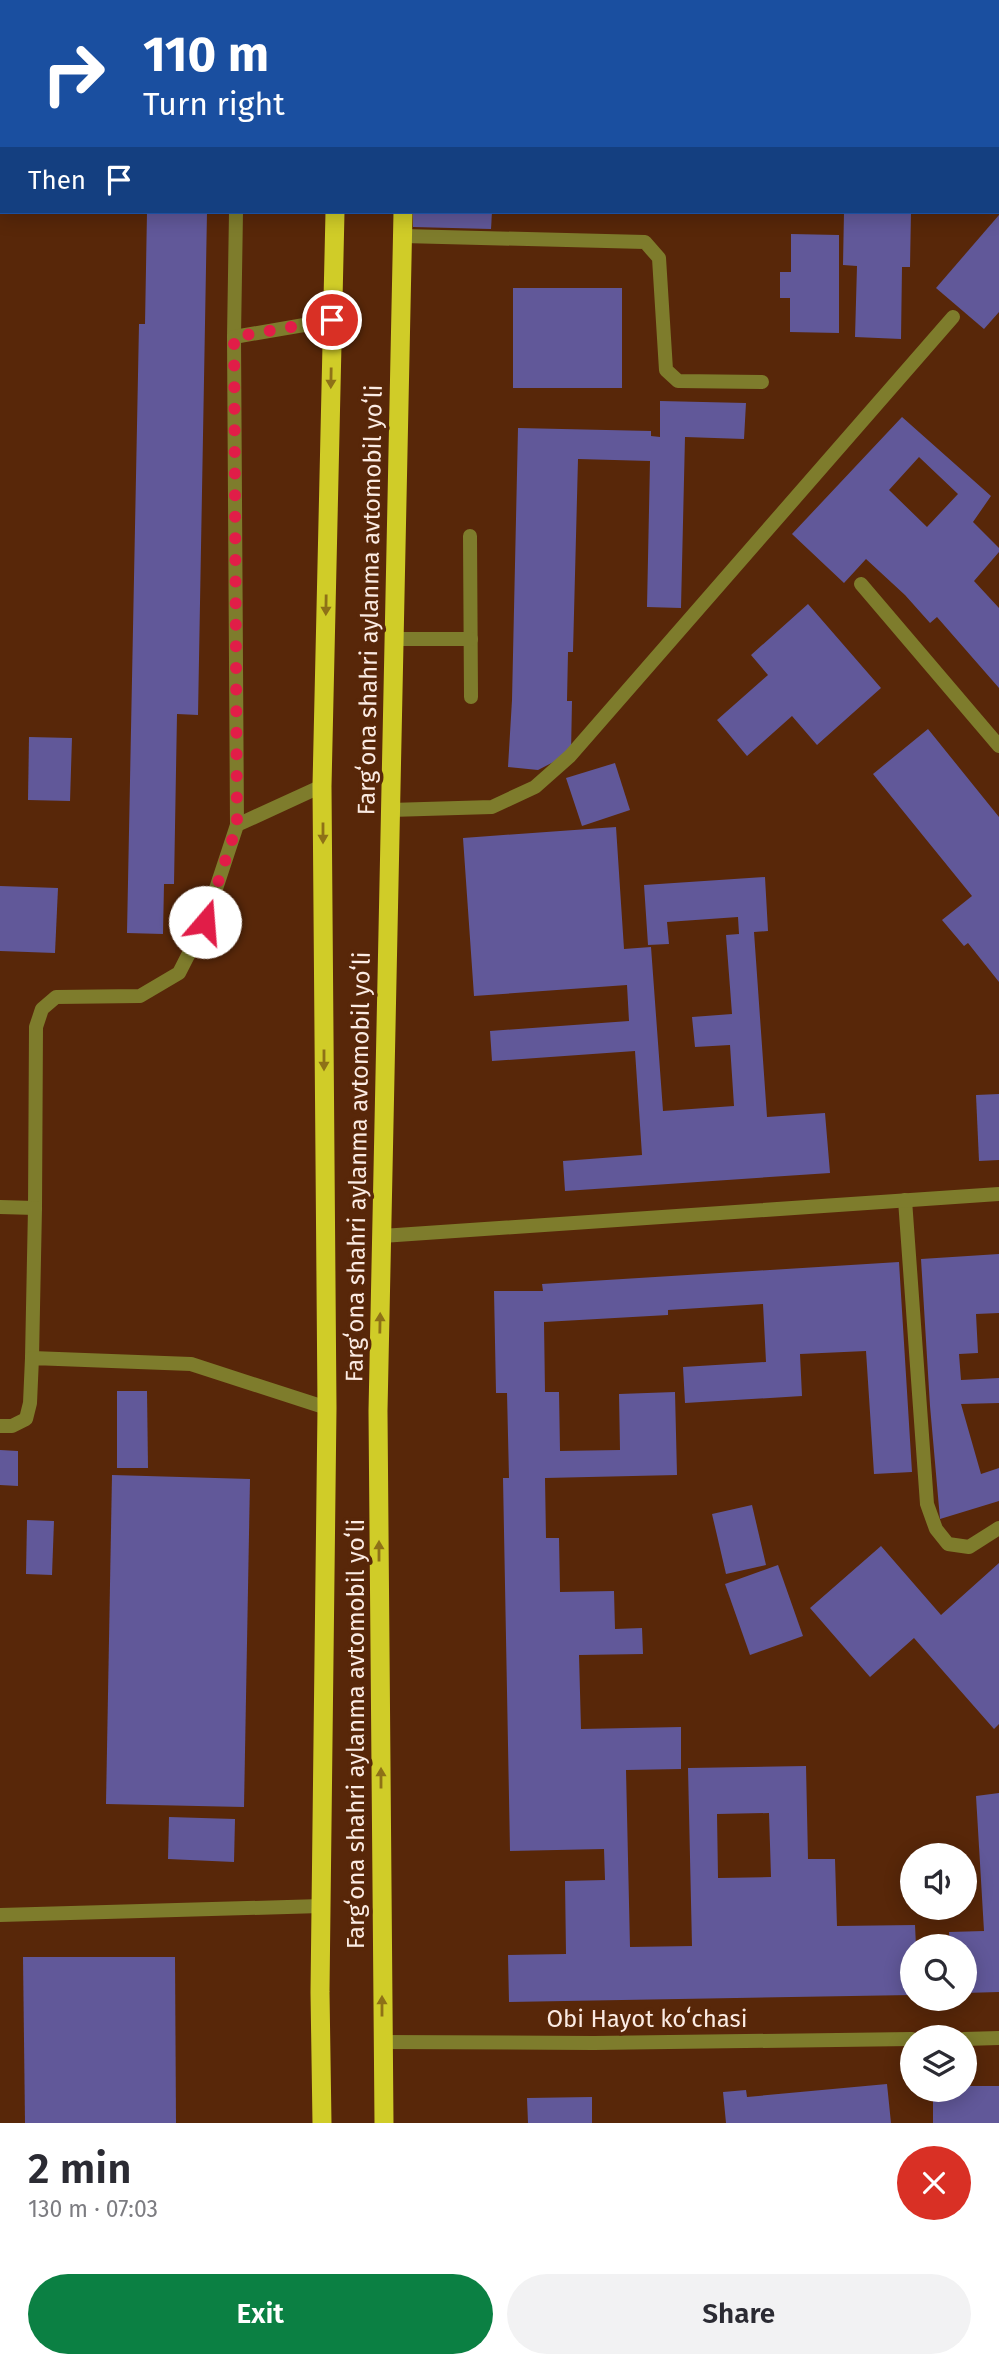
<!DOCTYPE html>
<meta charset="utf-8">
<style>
:root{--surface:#fff;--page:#f2f2f3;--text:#2b2b33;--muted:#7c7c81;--accent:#0b8043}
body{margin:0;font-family:"Fira Sans",sans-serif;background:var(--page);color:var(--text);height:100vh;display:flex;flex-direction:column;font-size:26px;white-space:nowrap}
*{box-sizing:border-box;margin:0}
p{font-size:23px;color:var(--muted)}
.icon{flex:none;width:38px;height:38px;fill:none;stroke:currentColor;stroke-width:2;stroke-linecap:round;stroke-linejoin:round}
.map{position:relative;height:2123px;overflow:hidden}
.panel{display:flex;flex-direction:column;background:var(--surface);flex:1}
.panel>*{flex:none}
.hud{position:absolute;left:0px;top:0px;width:999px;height:214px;box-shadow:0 4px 18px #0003;background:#1a4fa0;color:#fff;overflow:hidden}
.controls{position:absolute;left:900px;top:1843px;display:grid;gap:14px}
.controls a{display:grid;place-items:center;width:77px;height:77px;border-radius:50%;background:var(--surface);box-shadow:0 4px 18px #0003;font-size:35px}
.pin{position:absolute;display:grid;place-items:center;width:60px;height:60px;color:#fff;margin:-30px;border:4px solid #fff;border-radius:50%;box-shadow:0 2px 7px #0007}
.me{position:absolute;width:77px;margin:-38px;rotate:18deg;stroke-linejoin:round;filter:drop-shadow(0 0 5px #0008)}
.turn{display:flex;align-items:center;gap:24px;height:147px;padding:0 28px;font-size:32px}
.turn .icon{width:91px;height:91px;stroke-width:2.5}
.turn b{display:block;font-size:49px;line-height:60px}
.then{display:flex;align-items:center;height:66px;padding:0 28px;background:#0003;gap:14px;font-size:26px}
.round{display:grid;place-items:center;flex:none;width:74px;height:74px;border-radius:37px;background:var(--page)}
.head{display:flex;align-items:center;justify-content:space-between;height:119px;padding:0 28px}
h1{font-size:42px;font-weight:600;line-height:52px}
.cta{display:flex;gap:14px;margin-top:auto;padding:14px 28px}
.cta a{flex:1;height:80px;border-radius:42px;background:var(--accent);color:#fff;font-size:28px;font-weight:600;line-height:80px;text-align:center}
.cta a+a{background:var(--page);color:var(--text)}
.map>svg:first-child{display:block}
</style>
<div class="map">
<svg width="999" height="2123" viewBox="0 0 999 2123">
<rect width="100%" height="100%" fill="#582709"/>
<g fill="#615899" fill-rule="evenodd">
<polygon points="147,212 207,212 198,715 177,714 174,884 164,884 163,934 127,933 139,324 145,324"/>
<polygon points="413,212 492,212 491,229 413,227"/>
<polygon points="844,212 911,212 910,267 902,267 901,339 855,337 857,266 843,265"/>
<polygon points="999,215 999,312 984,329 936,288"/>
<polygon points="791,234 839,235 839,333 790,332 790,298 780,298 780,272 791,272"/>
<rect x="513" y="288" width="109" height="100"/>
<polygon points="660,401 746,403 744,439 685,437 681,608 647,607 650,461 578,459 573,652 568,652 567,701 572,701 571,753 538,770 508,767 512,700 518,428 651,431 651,436 660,437"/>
<path d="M902 417 991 496 973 522 999 548V552L974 581 999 608V688L937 617 930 623 905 595 866 559 844 583 792 534ZM919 457 958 494 927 527 889 490Z"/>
<polygon points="808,604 881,688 817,745 792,716 747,756 717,720 768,675 751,655"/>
<polygon points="928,729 999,817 999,982 968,943 964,946 942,920 972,896 873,774"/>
<polygon points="29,737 72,738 70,801 28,800"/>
<polygon points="615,763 630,810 582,826 566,778"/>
<polygon points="616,827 624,949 651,947 663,1111 734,1106 730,1045 695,1047 692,1017 732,1014 726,935 739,934 738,917 667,922 669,944 648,945 644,885 765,877 768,931 754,932 767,1117 825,1113 830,1173 565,1191 563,1161 642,1155 635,1051 492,1061 490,1031 629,1021 627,985 474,996 463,838"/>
<polygon points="0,886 58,888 55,953 0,951"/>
<polygon points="999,1094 999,1160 979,1161 976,1095"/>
<polygon points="999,1254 999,1313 976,1314 978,1353 959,1354 961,1380 999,1378 999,1403 961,1404 981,1474 999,1468 999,1501 940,1519 930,1406 921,1259"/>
<path d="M899 1262 912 1472 874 1474 866 1351 800 1354 802 1396 685 1403 683 1367 766 1362 763 1304 668 1310V1315L544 1322 545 1392H559L560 1451 620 1450 619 1394 675 1392 677 1475 545 1478 546 1538H559L560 1592 614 1591 615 1629 642 1628 643 1654 579 1655 581 1729 681 1727V1769L626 1770 630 1947 692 1946 688 1768 806 1766 808 1859H835L837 1926 915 1925 916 1946H912V1995L509 2002 508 1955 566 1954 565 1881 605 1880 604 1849 510 1851 503 1478H509L507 1393H496L494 1291H543L542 1284ZM769 1813 771 1877 718 1878 717 1814Z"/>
<polygon points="117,1391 147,1391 148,1468 117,1468"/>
<polygon points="0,1450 18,1451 18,1486 0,1485"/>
<polygon points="112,1475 250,1479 244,1807 106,1804"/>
<polygon points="752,1505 766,1565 726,1574 712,1514"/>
<polygon points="27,1520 54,1521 52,1575 26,1574"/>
<polygon points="881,1546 941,1615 999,1563 999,1724 994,1729 914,1638 870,1677 810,1608"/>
<polygon points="778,1565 803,1636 750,1655 725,1584"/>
<polygon points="999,1793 999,1992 964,1993 964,1946 950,1946 949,1932 984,1931 976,1796"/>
<polygon points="169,1817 235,1819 234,1862 168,1859"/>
<polygon points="23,1957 175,1957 176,2123 25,2123"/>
<polygon points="887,2084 891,2123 726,2123 723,2092 746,2090 747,2097"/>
<polygon points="964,2086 999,2086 999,2123 933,2123 933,2090 964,2090"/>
<polygon points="592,2097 592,2123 528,2123 527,2098"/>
</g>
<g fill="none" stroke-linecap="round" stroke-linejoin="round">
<g stroke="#7e7c2c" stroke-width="14">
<polyline points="473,0 473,2"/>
<polyline points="241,2 241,0"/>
<polyline points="236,212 234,337 237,825"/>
<polyline points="403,236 645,242 659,258 666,370 678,381 762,382"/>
<polyline points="234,337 333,320"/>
<polyline points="470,536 471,697"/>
<polyline points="393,639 471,639"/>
<polyline points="390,810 492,807 535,787 570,756 953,317"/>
<polyline points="905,1200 927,1504 936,1529 948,1544 969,1547 999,1528"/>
<polyline points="0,1207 35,1208 36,1027 42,1009 56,997 140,996 179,973 205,922 237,825 322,786"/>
<polyline points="32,1358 35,1208"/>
<polyline points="0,1426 12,1426 26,1419 30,1403 32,1358 191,1364 327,1408"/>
<polyline points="0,1915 321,1906"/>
</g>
<g stroke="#7e7c2c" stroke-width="14">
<polyline points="861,584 999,746"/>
<polyline points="382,1236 999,1194"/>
<polyline points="964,2039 999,2038"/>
<polyline points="382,2042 594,2043 912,2039"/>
</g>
<g stroke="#d0cc28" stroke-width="19">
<polyline points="337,2 337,0"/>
<polyline points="407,2 407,0"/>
<polyline points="322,2123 320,1992 327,1408 322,786 335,212"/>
<polyline points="384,2123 378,1411 403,212"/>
</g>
</g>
<defs><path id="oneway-solid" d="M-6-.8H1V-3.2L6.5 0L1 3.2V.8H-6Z" transform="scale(1.75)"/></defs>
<g fill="#8e7117">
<use href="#oneway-solid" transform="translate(331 378) rotate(91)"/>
<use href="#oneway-solid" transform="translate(326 605) rotate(91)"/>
<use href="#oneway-solid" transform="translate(323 833) rotate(90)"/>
<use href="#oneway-solid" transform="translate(324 1060) rotate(90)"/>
<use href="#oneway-solid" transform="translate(380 1323) rotate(-89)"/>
<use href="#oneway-solid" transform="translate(379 1551) rotate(-90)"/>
<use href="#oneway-solid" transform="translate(381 1778) rotate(-90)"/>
<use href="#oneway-solid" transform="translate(382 2006) rotate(-90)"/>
</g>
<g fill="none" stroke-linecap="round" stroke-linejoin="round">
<polyline stroke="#e11d48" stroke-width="12" stroke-dasharray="0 21.6" points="205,922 237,825 234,337 332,320"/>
</g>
<g text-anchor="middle" stroke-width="7" stroke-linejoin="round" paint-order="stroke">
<g font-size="24" fill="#fbebe3" stroke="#582709">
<text transform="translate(370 600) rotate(-89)" y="8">Fargʻona shahri aylanma avtomobil yoʻli</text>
<text transform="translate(358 1167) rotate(-89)" y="8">Fargʻona shahri aylanma avtomobil yoʻli</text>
<text transform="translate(356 1734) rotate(-90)" y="8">Fargʻona shahri aylanma avtomobil yoʻli</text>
<text x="647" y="2027">Obi Hayot koʻchasi</text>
</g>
</g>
</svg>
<div class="controls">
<a><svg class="icon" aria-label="sound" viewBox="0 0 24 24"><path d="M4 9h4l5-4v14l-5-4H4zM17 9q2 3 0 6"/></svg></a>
<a><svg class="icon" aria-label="search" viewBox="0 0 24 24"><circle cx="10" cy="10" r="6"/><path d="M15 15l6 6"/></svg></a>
<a><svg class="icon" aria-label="layers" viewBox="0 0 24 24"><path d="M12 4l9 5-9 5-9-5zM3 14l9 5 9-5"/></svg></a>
</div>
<div class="pin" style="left:332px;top:320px;background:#d93025"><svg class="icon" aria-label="arrive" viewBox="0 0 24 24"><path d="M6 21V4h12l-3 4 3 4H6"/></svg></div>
<svg class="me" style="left:205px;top:922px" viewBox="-20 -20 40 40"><circle r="19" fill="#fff"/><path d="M0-13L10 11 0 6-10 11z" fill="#e11d48"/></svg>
<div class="hud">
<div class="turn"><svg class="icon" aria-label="right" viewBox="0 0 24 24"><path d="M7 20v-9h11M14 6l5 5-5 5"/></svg><div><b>110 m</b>Turn right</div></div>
<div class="then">Then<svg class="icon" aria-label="arrive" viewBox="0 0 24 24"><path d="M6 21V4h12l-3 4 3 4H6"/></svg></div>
</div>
</div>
<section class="panel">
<div class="head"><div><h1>2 min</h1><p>130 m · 07:03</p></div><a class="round" style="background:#d93025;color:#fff"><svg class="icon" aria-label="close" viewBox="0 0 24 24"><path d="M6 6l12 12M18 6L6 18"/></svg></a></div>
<div class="cta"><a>Exit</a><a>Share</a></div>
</section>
